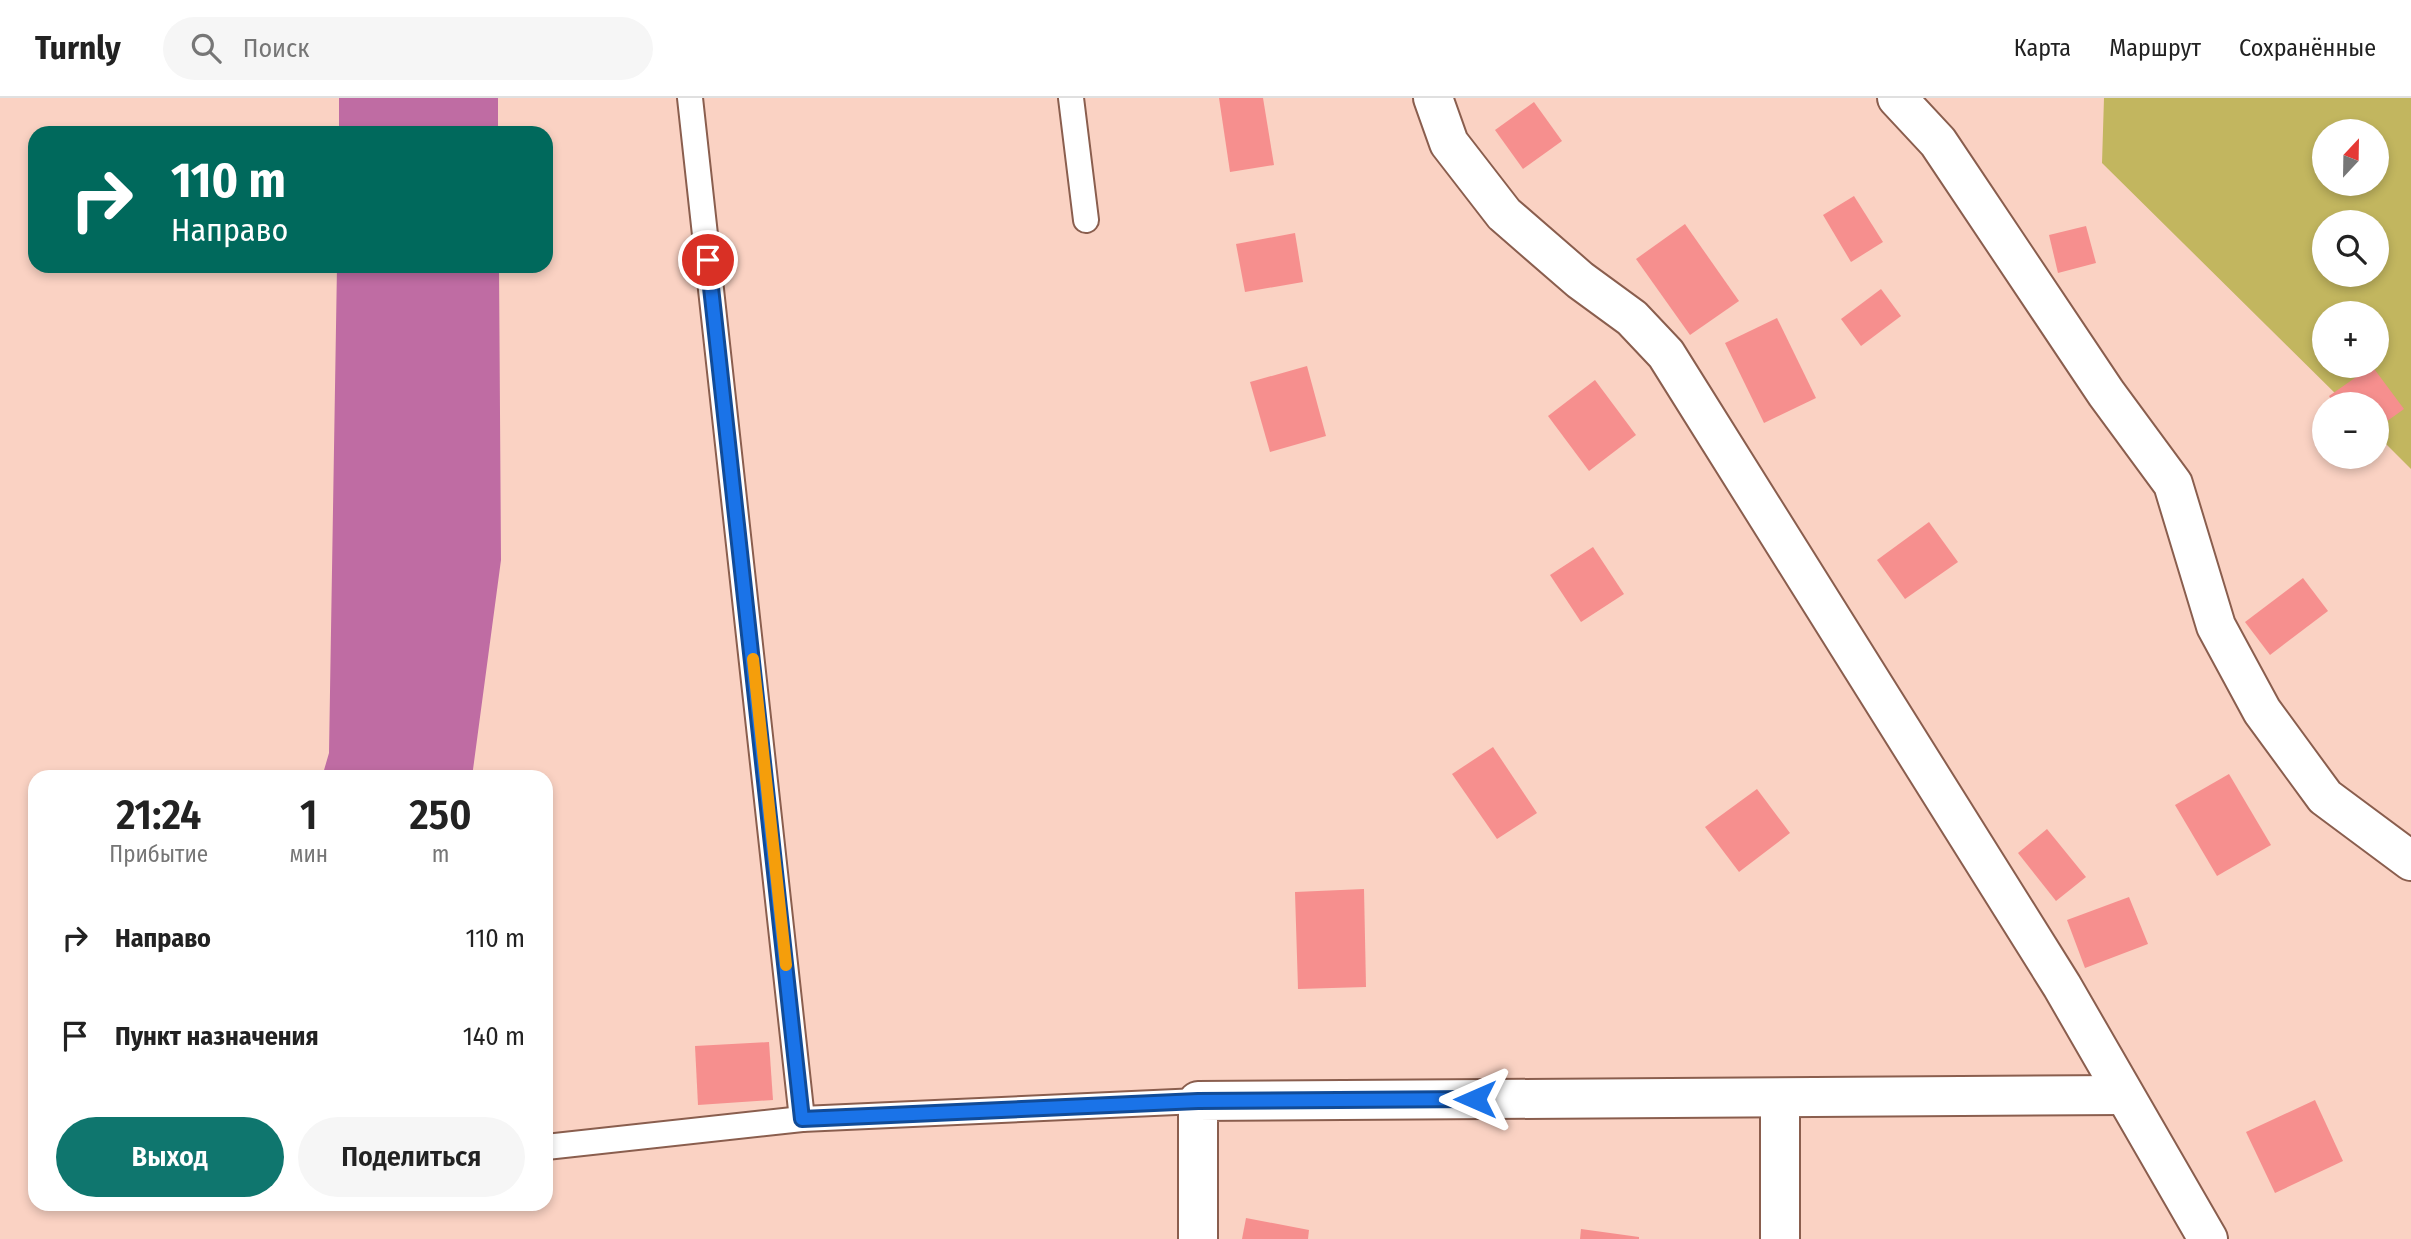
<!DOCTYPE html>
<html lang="ru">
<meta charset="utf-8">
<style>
:root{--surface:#fff;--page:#f6f6f6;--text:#222;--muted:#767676;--line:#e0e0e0;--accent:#0f766e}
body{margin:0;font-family:"Fira Sans Condensed",sans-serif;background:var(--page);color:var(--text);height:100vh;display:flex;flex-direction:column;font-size:26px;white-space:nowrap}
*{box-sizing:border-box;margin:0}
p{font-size:23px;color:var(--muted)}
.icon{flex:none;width:38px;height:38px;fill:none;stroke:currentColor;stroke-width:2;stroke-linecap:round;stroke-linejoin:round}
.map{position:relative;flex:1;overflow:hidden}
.panel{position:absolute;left:28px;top:672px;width:525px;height:441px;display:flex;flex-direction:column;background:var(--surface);border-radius:21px;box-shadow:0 4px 10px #0003}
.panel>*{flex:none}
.banner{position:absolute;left:28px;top:28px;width:525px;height:147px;border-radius:21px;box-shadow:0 4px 10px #0003;background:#00695c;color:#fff;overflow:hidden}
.needle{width:46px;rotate:22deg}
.fabs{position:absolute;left:2312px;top:21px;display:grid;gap:14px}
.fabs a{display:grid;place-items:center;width:77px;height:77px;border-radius:50%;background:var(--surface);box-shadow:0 4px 10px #0003;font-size:35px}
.pin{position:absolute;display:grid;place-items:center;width:60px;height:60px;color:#fff;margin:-30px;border:4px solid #fff;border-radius:50%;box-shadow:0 2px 7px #0007}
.me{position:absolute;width:77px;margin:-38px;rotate:270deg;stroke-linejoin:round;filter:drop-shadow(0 0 5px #0008)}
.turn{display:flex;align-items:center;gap:24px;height:147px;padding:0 28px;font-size:32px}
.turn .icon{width:91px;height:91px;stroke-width:2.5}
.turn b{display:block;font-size:49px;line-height:60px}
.eta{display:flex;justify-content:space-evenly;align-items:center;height:119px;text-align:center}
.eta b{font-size:42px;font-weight:600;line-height:49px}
.action{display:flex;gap:14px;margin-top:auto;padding:14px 28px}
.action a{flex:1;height:80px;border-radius:42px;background:var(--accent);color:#fff;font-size:28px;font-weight:600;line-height:80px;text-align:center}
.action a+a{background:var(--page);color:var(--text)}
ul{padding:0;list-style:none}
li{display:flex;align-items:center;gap:21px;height:98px;padding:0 28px}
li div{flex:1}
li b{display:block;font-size:26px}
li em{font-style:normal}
header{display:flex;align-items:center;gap:42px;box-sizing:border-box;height:98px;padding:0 35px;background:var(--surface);border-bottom:2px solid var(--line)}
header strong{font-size:33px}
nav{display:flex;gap:38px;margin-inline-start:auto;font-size:24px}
.search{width:490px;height:63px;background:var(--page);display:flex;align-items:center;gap:18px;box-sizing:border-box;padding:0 24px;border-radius:38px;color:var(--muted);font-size:26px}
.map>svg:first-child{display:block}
</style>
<header>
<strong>Turnly</strong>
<div class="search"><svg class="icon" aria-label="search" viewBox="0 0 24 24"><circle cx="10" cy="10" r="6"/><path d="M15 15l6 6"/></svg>Поиск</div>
<nav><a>Карта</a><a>Маршрут</a><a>Сохранённые</a></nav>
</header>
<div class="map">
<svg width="2411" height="1141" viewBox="0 0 2411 1141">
<rect width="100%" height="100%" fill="#fad2c3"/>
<path fill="#c2b65f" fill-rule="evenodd" d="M2104 0H2411V371L2377 337 2376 306H2346L2102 65ZM2324 33H2376V86H2324ZM2324 124H2376V177H2324ZM2324 215H2376V268H2324Z"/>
<g fill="#bf6ca3">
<rect x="339" y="0" width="159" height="35"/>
<polygon points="337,168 499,168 501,462 472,679 322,679 329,655"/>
</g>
<g fill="#f68f8e">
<polygon points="1219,0 1263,0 1274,67 1230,74"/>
<polygon points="1534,4 1562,43 1523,71 1495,32"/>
<polygon points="1854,98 1883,144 1851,164 1823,117"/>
<polygon points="1685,126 1739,203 1690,237 1636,161"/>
<polygon points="2086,128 2096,165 2058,175 2049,137"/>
<polygon points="1295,135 1303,184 1245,194 1236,146"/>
<polygon points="1881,191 1901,218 1861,248 1841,221"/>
<polygon points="1777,220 1816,300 1764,325 1725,245"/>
<polygon points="1307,268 1326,338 1270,354 1250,284"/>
<polygon points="2372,268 2404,311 2376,331 2376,306 2334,306 2329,298"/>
<polygon points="1595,282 1636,337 1589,373 1548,318"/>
<polygon points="1929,424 1958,464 1905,501 1877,462"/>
<polygon points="1593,449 1624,496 1581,524 1550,477"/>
<polygon points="2303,480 2328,513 2270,557 2245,524"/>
<polygon points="1493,649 1537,715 1497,741 1452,676"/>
<polygon points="2229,676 2271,747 2217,778 2175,707"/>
<polygon points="1757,691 1790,735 1739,774 1705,729"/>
<polygon points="2047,731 2086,779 2056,803 2018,755"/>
<polygon points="1364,791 1366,889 1298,891 1295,794"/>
<polygon points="2129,799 2148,846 2085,870 2067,822"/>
<polygon points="769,944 773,1002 698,1007 695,948"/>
<polygon points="2315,1002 2343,1063 2275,1095 2246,1034"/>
<polygon points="1246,1120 1309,1132 1308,1141 1242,1141"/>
<polygon points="1581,1131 1639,1139 1639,1141 1580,1141"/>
</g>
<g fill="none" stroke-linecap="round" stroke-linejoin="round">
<g stroke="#8a5e4e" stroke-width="28">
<g id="service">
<polyline points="690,0 802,1021"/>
<polyline points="1071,0 1086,122"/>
<polyline points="546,1049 802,1021 1198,1003"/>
</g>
</g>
<g stroke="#8a5e4e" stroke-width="42">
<g id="minor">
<polyline points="1433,0 1449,45 1504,116 1580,182 1632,220 1666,256 2062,888 2208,1141"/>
<polyline points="1897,0 1938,44 2106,295 2173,386 2216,528 2262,613 2325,699 2411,763"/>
<polyline points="1780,1000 1780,1141"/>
<polyline points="1198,1141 1198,1003 2123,997"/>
</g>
</g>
<use href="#service" stroke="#fff" stroke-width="24"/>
<use href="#minor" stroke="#fff" stroke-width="38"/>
</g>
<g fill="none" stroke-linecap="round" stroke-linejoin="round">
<g stroke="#114b97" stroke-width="18">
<polyline id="route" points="708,162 802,1021 1198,1003 1475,1001"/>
</g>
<use href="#route" stroke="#1a73e8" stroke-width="12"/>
<polyline stroke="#f59e0b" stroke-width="12" points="753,561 786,867"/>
</g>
</svg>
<div class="fabs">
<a><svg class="needle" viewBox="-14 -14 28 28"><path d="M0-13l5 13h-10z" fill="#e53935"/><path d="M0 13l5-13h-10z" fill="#767676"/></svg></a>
<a><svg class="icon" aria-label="search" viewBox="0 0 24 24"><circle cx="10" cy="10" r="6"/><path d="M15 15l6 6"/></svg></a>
<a>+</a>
<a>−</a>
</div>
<div class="pin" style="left:708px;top:162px;background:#d93025"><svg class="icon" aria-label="arrive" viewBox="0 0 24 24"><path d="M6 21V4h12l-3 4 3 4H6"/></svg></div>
<svg class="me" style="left:1475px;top:1001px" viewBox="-20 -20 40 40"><path d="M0-17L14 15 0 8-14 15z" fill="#1a73e8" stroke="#fff" stroke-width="4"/></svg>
<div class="banner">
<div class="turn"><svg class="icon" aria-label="right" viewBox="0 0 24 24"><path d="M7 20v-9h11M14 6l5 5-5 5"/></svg><div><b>110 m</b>Направо</div></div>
</div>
<section class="panel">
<div class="eta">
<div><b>21:24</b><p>Прибытие</p></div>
<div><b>1</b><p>мин</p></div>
<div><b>250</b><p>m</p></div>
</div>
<ul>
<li><svg class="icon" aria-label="right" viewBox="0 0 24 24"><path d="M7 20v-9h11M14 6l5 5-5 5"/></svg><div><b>Направо</b></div><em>110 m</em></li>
<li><svg class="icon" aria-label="arrive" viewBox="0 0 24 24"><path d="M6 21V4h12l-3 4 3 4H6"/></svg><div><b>Пункт назначения</b></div><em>140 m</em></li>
</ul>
<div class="action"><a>Выход</a><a>Поделиться</a></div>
</section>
</div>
